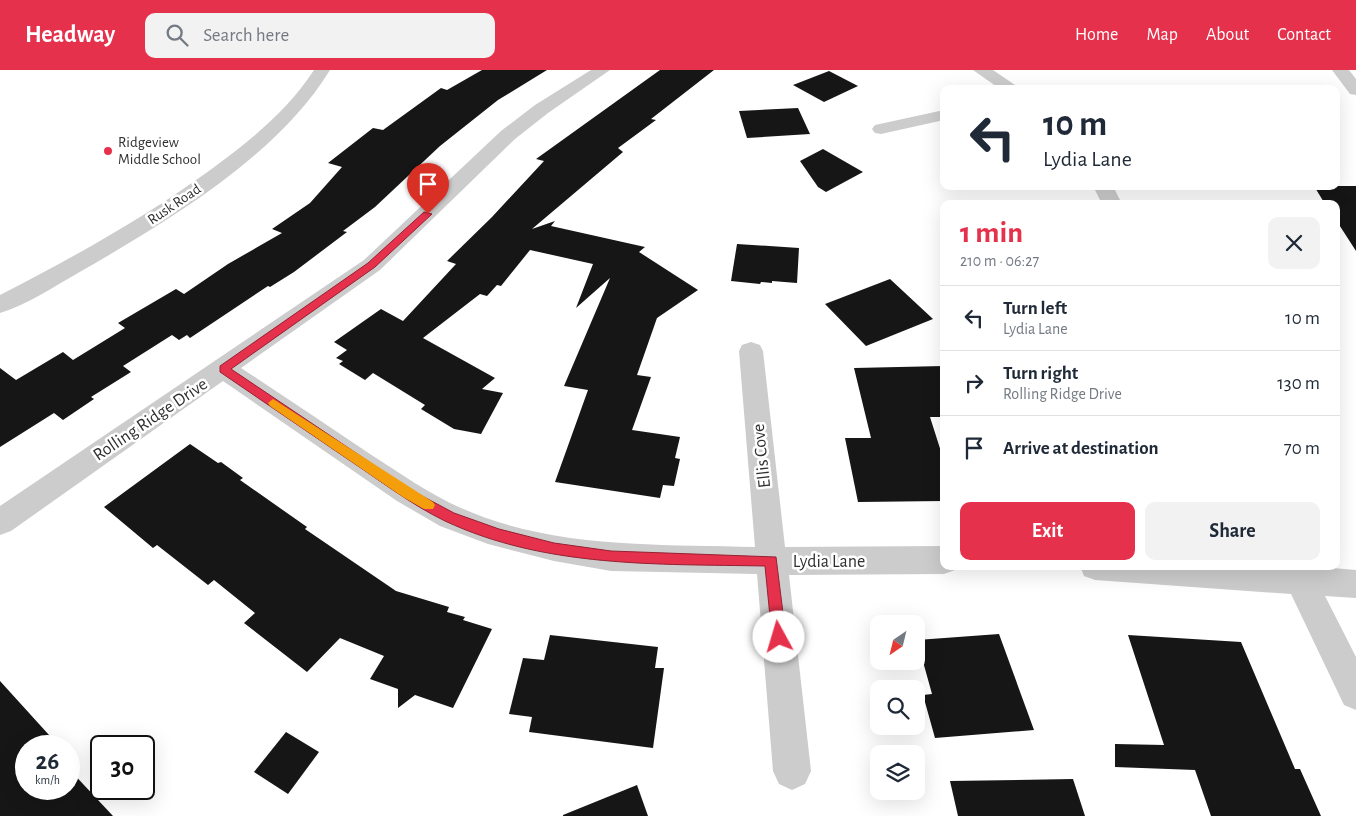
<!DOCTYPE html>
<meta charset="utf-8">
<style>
:root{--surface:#fff;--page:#f2f2f3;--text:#1f2937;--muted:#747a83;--line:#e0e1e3;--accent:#e6314c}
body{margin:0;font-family:"Alegreya Sans",sans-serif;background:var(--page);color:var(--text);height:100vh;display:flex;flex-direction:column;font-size:19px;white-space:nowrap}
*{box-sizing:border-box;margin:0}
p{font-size:16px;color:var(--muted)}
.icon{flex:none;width:28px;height:28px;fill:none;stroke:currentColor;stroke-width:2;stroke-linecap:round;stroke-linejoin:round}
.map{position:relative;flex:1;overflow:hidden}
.drawer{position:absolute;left:940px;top:130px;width:400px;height:370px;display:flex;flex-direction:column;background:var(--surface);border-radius:10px;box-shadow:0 5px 20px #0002}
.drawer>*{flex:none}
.guide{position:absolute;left:940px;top:15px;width:400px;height:105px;border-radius:10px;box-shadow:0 5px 20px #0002;background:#fff;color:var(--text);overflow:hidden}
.needle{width:32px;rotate:215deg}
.buttons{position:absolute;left:870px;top:545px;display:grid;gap:10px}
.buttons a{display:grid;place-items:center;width:55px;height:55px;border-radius:10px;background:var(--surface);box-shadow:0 5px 20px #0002;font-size:25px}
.speed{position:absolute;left:15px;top:665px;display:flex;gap:10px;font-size:25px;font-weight:700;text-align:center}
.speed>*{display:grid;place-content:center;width:65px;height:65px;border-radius:50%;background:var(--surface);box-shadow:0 5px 20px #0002;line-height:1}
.speed small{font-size:12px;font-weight:400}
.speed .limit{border:2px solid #111;border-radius:8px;background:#fff;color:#111}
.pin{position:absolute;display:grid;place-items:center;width:42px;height:42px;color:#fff;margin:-51px -21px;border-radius:50% 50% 50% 0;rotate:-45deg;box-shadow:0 0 5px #0007}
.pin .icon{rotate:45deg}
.me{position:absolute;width:55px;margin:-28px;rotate:354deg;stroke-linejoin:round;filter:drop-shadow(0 0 4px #0008)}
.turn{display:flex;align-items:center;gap:18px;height:105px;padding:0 20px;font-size:22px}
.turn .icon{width:65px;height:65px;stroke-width:2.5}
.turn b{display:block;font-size:35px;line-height:42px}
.round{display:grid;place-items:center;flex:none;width:52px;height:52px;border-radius:10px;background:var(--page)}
.head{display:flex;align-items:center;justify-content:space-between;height:85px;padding:0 20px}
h1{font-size:30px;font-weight:700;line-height:38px;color:var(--accent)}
.button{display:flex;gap:10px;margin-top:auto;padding:10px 20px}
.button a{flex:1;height:58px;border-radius:10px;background:var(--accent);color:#fff;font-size:20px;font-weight:700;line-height:58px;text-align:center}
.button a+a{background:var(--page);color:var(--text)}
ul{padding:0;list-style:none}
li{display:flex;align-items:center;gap:15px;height:65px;padding:0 20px;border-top:1px solid var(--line)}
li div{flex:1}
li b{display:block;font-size:19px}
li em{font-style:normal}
header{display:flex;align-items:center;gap:30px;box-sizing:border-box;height:70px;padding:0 25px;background:var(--accent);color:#fff}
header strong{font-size:24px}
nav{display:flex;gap:28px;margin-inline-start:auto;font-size:18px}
.search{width:350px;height:45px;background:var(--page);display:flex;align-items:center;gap:12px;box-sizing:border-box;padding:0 18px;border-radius:10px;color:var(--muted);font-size:19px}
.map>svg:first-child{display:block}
</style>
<header>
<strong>Headway</strong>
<div class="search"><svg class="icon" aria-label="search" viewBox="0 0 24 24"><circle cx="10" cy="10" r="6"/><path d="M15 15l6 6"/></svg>Search here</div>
<nav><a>Home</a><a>Map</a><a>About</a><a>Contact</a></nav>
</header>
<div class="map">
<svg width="1356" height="746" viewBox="0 0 1356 746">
<rect width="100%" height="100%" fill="#fff"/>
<g fill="#161616">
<polygon points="482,0 547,0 498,30 440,76 375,137 343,161 347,162 294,202 270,217 268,216 190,268 187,265 179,270 172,265 123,296 131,302 91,327 94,329 63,350 54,343 0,377 0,298 16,310 63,282 73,290 125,258 118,253 176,219 184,224 228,194 282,163 272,159 310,133 342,97 328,93 373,58 383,60 441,18 447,20"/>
<polygon points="660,0 714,0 651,49 656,50 618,78 623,82 532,159 555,151 551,156 645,177 639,182 698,220 657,248 637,305 651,307 632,360 680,367 675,388 680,389 674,416 663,415 660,428 555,412 588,320 564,316 610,208 576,238 593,194 530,180 501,216 497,215 487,226 480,224 423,268 495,308 482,319 503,323 481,364 454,359 421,339 425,335 373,303 365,310 339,294 343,291 336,288 347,280 334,272 381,239 403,251 456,194 447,191 492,147 544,91 536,89"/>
<polygon points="829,1 858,16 824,32 793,15"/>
<polygon points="798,38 810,64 747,68 739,41"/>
<polygon points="823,79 863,102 826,122 818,117 800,91"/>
<polygon points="1314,116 1356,116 1356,181 1336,150 1336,134 1325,134"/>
<polygon points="737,174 799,178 797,213 772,211 772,213 761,212 760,214 731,211"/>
<polygon points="890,209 933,249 866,276 825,234"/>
<polygon points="944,296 944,347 930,347 944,391 944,431 858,432 845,368 871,368 854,298"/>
<polygon points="190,374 218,393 221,392 243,408 240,410 307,457 305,459 396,521 449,537 447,542 465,547 463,550 492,559 453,638 415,625 398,638 398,619 370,609 384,586 340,568 307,602 244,553 255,543 214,510 208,515 157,475 153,478 104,437"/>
<polygon points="999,564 1034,660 935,668 923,625 932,624 917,570"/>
<polygon points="550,565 658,577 655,598 664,598 653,678 529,662 532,647 509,644 523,588 544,590"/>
<polygon points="1128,565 1241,572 1295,699 1300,699 1321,746 1211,746 1195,700 1115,697 1115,674 1164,675"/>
<polygon points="0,611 59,676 26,676 26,719 69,719 69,699 113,746 0,746"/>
<polygon points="286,662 319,682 288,724 254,702"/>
<polygon points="1073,709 1085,746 958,746 950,711"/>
<polygon points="637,715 648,746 563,746 563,745"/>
</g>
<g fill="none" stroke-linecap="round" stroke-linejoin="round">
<g fill="#ccc" fill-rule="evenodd">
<path d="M314 0H330C277 87 165 153 78 203 53 217 27 235 0 243V225C74 187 146 147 213 98 251 70 288 40 314 0Z"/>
<path d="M591 0H610L548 43 515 69 380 200 241 298C284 326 327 355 370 384 400 403 429 424 461 438 553 479 657 474 755 477L739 281 742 275 751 272 760 275 763 281 785 477 944 476V496H957L955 500 944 504 789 505 811 701 805 714 792 720 779 714 773 701 757 504 611 501 554 491 488 474 440 456 397 431 223 311 11 461 0 465V436L364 190 501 61 535 35Z"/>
<polygon points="973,0 993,0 1021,19 1000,19"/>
<polygon points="1332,0 1349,0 1356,9 1356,25 1350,24"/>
<polygon points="944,40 944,50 881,64 875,63 872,59 875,55"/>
<polygon points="1093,116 1113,116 1122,134 1102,134"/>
<polygon points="1080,496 1310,496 1356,500 1356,528 1325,526 1356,587 1356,640 1344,635 1291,524 1095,510 1084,506"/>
</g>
</g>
<path fill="#e6314c" stroke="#962031" d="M424 142 432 144 375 197 231 299 411 420 454 443 499 459 554 473 611 481 776 487 786 567 784 572 779 574 774 572 772 567 765 496C658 494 545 498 445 451 412 435 382 412 352 392 308 362 264 332 220 302V296L368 193Z"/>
<polygon fill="#f59e0b" points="273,329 433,432 435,435 433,439 424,439 403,427 270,336 268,333"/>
<circle fill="#e6314c" stroke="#fff" stroke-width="2" cx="108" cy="81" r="5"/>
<g text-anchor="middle" stroke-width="5" stroke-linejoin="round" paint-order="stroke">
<g font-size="15" fill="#2f2f2f" stroke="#fff" text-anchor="start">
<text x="118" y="77">Ridgeview<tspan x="118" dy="17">Middle School</tspan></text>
</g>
<g font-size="15" fill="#2f2f2f" stroke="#fff">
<text transform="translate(174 134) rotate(-34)" y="5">Rusk Road</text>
</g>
<g font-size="18" fill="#2f2f2f" stroke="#fff">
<text transform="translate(150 349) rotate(-34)" y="6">Rolling Ridge Drive</text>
<text transform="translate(761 386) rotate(-96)" y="6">Ellis Cove</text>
<text x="829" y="497">Lydia Lane</text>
</g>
</g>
</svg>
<div class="buttons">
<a><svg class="needle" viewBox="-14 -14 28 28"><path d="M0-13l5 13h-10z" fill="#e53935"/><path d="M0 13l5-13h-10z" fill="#747a83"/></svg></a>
<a><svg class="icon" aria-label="search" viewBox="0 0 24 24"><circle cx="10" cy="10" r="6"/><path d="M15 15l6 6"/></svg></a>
<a><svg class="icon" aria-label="layers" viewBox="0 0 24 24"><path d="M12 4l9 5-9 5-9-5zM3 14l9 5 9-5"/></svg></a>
</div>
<div class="speed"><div>26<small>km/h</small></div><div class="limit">30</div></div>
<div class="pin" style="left:428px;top:144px;background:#d93025"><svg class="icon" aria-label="arrive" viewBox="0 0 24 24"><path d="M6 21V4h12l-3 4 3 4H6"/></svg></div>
<svg class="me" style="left:779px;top:567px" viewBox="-20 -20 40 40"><circle r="19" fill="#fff"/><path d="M0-13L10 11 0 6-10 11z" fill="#e6314c"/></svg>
<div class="guide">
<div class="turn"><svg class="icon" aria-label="left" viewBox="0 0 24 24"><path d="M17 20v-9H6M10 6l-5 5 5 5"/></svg><div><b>10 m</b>Lydia Lane</div></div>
</div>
<section class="drawer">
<div class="head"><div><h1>1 min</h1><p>210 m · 06:27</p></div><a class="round"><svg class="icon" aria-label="close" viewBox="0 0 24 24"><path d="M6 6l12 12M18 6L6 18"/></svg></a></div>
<ul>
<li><svg class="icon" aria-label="left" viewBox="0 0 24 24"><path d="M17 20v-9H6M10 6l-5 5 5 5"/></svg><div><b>Turn left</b><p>Lydia Lane</p></div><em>10 m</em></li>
<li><svg class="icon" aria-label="right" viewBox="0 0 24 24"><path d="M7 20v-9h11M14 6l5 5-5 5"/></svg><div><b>Turn right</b><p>Rolling Ridge Drive</p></div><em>130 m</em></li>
<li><svg class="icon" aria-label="arrive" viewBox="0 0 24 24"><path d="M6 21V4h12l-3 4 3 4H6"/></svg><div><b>Arrive at destination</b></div><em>70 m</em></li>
</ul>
<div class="button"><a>Exit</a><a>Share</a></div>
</section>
</div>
